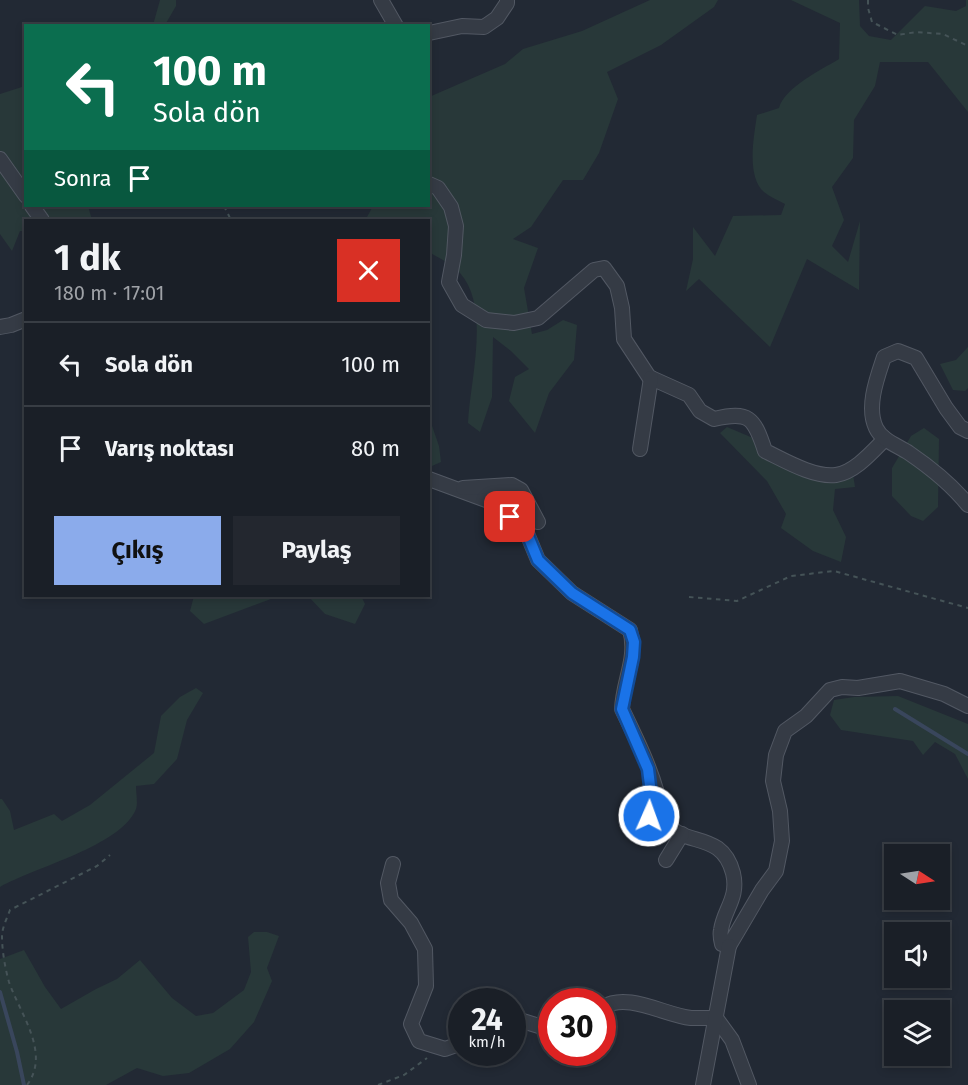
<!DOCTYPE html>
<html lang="tr">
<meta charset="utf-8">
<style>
:root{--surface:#1a1f27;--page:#23272f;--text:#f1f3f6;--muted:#9fa2a7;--line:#383d44;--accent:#8babeb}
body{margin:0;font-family:"Fira Sans",sans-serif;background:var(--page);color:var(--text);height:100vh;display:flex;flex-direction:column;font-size:22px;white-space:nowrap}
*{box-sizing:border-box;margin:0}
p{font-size:20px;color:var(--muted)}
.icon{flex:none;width:33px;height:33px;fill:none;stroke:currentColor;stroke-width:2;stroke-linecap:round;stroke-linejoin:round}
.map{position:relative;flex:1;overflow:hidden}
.panel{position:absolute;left:24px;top:219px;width:406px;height:378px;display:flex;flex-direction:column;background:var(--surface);border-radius:0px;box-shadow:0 3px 9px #0003,0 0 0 2px var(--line)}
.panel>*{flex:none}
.hud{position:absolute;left:24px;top:24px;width:406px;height:183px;border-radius:0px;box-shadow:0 3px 9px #0003,0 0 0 2px var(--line);background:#0b6e4f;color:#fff;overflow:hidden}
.needle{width:39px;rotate:102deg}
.buttons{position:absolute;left:884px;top:844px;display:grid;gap:12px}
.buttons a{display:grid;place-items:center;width:66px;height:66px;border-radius:0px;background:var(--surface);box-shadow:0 3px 9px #0003,0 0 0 2px var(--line);font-size:30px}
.speed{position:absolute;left:448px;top:988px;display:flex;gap:12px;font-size:30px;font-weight:700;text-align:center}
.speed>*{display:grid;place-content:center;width:78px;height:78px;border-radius:50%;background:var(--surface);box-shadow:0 3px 9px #0003,0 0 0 2px var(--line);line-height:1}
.speed small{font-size:15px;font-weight:400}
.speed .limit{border:9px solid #d22;background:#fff;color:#111}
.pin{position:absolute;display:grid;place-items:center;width:51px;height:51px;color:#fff;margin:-26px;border-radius:12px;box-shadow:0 3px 9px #0006}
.me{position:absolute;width:66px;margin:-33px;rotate:2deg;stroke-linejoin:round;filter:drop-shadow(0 0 4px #0008)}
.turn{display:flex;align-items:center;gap:21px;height:126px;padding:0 30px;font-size:27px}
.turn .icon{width:78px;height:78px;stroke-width:2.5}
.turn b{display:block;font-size:42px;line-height:51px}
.then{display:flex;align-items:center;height:57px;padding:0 30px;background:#0003;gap:12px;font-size:22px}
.round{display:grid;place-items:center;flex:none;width:63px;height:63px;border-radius:0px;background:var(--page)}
.summary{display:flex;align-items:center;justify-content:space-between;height:102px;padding:0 30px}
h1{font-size:36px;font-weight:700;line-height:45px}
.cta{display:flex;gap:12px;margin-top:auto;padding:12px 30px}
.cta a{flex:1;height:69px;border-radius:0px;background:var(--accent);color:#111;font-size:24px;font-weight:700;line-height:69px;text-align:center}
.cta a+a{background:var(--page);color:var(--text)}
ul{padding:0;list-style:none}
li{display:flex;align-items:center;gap:18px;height:84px;padding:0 30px;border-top:2px solid var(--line)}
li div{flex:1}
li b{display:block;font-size:22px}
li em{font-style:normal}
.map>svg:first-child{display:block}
</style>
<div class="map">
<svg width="968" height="1085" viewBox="0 0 968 1085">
<rect width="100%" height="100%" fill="#222934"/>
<g fill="#283839">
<polygon points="160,0 176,0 176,6 165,25 153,25"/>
<path d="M650 0H718L714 7 661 45 607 72 618 99 599 153 583 180H563L531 227 513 239 538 248 524 288 532 334 547 330 563 320 577 325 574 360 549 393 535 433 509 401 515 377 529 369 511 351 493 337 492 397 480 432 468 423C470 380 491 308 460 273 453 264 438 258 429 252V220H346L367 217 373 206H429V97L505 64 523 49 582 31Z"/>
<path d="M791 0H859L860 26 869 36 891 40 925 6 956 11 966 6V0H968V112L928 62H880L875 86 854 120 853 158 832 187 844 220 832 246 848 262 860 221 859 290 807 259 770 347 699 279 686 291 693 259V227L715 256 733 216 781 215 785 204C778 200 770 197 764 192 746 176 754 136 757 115L779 108C785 87 821 70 839 59L840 23Z"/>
<polygon points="25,86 26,206 88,206 92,220 26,220 25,231 20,231 12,251 0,234 0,94"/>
<polygon points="968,347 968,388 965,391 953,390 940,364 956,360"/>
<polygon points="429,417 439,446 441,462 432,466 429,465"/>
<polygon points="727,427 753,438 761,457 806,475 853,474 855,487 835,489 833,510 846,537 841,562 813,551 781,528 786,514 767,481 720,433"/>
<polygon points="924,428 939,439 938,507 923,521 911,516 892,496 892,468 911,436"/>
<polygon points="194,596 279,596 204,624 190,611"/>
<polygon points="308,596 361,596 365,604 355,624 325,614"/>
<path d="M196 688 203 693 187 720 177 759 154 784 136 786C136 793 138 803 136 809 121 846 35 867 0 887V799H2L10 811 14 830 54 814 62 821 90 805 154 753 161 716 180 697Z"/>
<polygon points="898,696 968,724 968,779 955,754 935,742 923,755 913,741 841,730 830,715 834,700 854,697"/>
<polygon points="254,932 267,932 279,936 267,968 272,981 254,1022 230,1049 189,1073 163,1076 137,1068 106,1085 0,1085 0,959 24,950 45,987 61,1009 96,989 117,979 140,960 172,998 196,1016 213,1013 244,990 251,972 248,937"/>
</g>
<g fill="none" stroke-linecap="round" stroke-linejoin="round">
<g stroke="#39465c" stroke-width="4">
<polyline points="895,709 968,754"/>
<polyline points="0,992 17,1052 24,1085"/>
</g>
<g stroke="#525863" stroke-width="16">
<g id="street">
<polyline points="381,0 396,26"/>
<polyline points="429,33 462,26 484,27 497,18 507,3 507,0"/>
<polyline points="0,159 26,196"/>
<path d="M429 184 438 188 451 207 456 226 454 255 449 282 462 305 486 320 514 323 538 318 594 270 604 268 617 286 622 308 624 339 649 377 689 395 700 411 714 419C749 411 754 417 765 451 784 460 814 478 836 475 855 472 872 452 885 439"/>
<polyline points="32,206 42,220"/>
<polyline points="0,327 11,325 26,319"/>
<path d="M968 431 960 427 946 408 916 358 898 351 884 357C877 378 866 407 876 428 882 441 899 446 909 453 931 468 952 485 968 505"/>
<polyline points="640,449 651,378"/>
<path d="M429 479 494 503 526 531 538 560 572 593 630 630C638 657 623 681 622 709 635 736 649 764 657 793 660 804 659 815 667 824 686 847 722 831 733 873 739 898 724 909 721 930 720 934 721 940 722 944L729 946 762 890 776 871 782 841 780 811 773 781 776 755 785 731 806 716 830 690 842 687 858 688 900 681 944 694 968 706"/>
<polyline points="463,488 512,485 521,490 538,522"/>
<polyline points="637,823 649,816 652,802 651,792"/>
<polyline points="666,860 682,834"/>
<polyline points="393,864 388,883 391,900 411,923 425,949 426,986 411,1024 419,1041 445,1049 462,1043"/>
<path d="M603 1007C628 992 664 1015 691 1018 699 1018 708 1018 716 1018L732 1040 749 1085"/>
<polyline points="513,1018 552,1030"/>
<polyline points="703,1085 729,946"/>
</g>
</g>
<g stroke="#455357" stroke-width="2" stroke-dasharray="4.5 4.5" stroke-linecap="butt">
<polyline points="868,0 868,8 872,22 898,35 916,32 943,34 968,46"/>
<polyline points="224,206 231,220"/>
<polyline points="689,597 737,601 791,576 834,571 968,608"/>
<path d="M27 1085C51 1053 20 1014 9 982 5 968 2 950 2 936 2 928 7 918 10 910L97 866 110 855"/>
<polyline points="378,1085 404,1075 427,1058"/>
</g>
<use href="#street" stroke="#353b45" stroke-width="14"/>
</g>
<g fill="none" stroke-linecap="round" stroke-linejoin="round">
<g stroke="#114b97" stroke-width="15">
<polyline id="route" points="510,517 526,531 538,560 572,593 630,630 634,642 633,657 622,709 648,769 652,802 649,816"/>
</g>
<use href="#route" stroke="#1a73e8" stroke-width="10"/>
</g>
</svg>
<div class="buttons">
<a><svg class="needle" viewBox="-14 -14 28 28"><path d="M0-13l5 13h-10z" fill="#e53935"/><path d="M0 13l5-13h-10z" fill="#9fa2a7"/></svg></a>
<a><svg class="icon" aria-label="sound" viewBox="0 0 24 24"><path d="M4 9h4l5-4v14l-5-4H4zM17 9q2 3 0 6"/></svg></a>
<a><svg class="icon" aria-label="layers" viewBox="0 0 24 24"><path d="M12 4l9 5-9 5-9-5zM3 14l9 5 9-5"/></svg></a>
</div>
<div class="speed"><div>24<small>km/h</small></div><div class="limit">30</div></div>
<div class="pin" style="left:510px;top:517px;background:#d93025"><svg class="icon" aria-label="arrive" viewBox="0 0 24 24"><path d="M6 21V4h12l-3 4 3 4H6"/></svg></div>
<svg class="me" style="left:649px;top:816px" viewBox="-20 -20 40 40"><circle r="17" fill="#1a73e8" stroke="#fff" stroke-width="3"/><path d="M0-11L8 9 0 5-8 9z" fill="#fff"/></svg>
<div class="hud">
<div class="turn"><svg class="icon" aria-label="left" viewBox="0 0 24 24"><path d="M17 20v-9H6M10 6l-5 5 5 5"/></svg><div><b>100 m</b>Sola dön</div></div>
<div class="then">Sonra<svg class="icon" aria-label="arrive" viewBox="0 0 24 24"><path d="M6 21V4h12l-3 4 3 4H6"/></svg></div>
</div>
<section class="panel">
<div class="summary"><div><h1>1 dk</h1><p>180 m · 17:01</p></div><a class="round" style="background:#d93025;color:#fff"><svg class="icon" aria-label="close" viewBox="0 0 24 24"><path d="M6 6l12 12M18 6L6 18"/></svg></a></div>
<ul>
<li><svg class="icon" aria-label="left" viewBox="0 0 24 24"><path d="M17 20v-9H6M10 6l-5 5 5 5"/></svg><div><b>Sola dön</b></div><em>100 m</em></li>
<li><svg class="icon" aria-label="arrive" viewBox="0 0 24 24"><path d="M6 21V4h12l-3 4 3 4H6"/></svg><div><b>Varış noktası</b></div><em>80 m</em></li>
</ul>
<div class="cta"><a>Çıkış</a><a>Paylaş</a></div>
</section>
</div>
